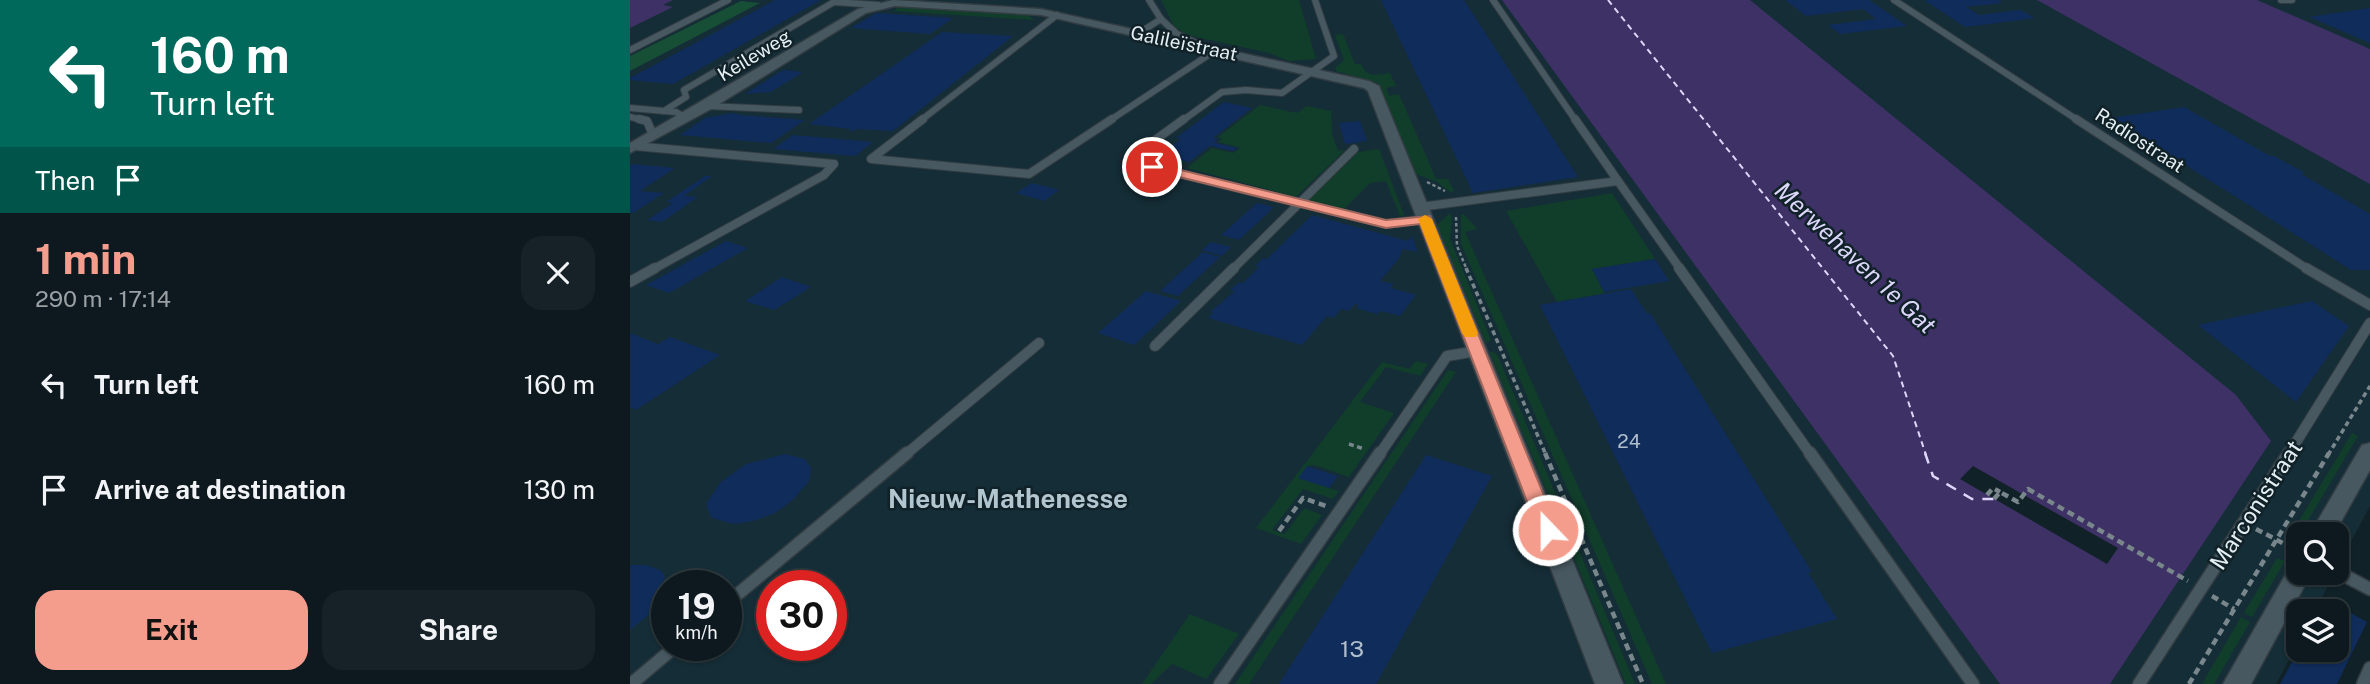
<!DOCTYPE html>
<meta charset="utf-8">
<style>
:root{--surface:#0d191e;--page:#162227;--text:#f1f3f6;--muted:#9aa0a4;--line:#2d383c;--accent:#f59d8d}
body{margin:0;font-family:"Public Sans",sans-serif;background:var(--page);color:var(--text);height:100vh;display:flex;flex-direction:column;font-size:26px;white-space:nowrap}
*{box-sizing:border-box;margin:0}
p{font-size:23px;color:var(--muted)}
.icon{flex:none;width:38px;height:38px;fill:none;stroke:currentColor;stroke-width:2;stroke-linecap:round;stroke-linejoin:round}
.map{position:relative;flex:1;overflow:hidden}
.drawer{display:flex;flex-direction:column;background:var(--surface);width:630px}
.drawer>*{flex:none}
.banner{background:#00695c;color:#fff;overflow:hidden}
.fabs{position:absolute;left:1656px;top:522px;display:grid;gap:14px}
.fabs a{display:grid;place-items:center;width:63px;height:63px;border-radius:14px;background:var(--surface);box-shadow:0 2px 5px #0004,0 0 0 2px var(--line);font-size:35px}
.speed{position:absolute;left:21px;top:570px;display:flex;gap:14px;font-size:35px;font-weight:700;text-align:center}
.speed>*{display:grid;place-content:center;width:91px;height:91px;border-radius:50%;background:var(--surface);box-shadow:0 2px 5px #0004,0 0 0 2px var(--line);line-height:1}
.speed small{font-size:18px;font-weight:400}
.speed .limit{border:10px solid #d22;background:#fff;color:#111}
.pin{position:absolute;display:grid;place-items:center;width:60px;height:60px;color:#fff;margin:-30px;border:4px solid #fff;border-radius:50%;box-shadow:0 2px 7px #0007}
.me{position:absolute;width:77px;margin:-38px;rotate:338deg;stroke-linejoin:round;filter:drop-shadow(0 0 5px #0008)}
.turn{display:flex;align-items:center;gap:24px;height:147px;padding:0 35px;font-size:32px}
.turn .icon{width:91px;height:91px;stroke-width:2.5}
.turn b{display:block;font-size:49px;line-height:60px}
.then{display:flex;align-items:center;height:66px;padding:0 35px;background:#0003;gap:14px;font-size:26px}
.round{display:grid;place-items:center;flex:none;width:74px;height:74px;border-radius:21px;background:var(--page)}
.summary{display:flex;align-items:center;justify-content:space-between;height:119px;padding:0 35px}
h1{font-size:42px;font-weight:700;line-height:52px;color:var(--accent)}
.action{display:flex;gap:14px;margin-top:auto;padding:14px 35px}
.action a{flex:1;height:80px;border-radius:21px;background:var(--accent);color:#111;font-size:28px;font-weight:700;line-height:80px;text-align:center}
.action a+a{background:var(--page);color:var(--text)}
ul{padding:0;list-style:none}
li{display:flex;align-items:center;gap:21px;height:105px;padding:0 35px}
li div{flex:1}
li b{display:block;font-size:26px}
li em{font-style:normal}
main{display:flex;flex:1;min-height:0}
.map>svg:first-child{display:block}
</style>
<main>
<section class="drawer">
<div class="banner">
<div class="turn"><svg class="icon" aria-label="left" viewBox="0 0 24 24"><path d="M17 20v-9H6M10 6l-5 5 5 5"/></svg><div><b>160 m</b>Turn left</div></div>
<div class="then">Then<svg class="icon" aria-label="arrive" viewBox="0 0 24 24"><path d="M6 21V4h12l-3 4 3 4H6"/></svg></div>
</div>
<div class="summary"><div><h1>1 min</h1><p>290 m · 17:14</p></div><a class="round"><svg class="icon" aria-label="close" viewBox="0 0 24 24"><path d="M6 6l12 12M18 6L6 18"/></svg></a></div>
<ul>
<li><svg class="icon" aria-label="left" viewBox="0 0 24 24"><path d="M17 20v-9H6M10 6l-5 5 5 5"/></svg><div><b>Turn left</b></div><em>160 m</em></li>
<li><svg class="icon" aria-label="arrive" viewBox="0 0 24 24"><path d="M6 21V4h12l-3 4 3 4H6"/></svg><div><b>Arrive at destination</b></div><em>130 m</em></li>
</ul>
<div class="action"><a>Exit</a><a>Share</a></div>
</section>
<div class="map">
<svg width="1740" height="684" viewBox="0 0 1740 684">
<rect width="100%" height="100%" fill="#112128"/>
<path fill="#152d37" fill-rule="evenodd" d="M0 0H1740V506L1706 570V534H1668V572H1705L1685 611H1668V643L1646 684H0ZM37 586H96V646H37ZM142 586H201V646H142Z"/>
<g fill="#113e2b">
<polygon points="531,0 669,0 686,59 659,61 639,53 557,35 544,26"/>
<polygon points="270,6 399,15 404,20 264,11"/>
<path d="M713 34 725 64H731C737 78 745 75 760 73L766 86 756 88 759 96 769 94 806 179H818L824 191 820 192 807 182 786 174 748 83 706 71V67L714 60 705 35Z"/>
<polygon points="630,105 667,113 677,106 701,111 702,134 708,151 715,150 666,197 557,168 582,148 603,153 610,148 588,142 592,139 588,137"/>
<polygon points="749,149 774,215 770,216 756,181 740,183 714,209 679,200 728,152"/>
<polygon points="982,193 1025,259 962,269 974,292 972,294 927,302 876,211"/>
<polygon points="820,213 822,219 820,239 861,340 856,343 807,225"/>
<polygon points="834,214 847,229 835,232 1036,684 1022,684 831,244 831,215"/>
<polygon points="859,351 867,354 1005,684 996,684"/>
<polygon points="786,361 798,364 790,376 756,367 730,402 764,413 719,477 684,465 677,466 669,478 709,491 703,499 673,489 642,530 655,534 674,508 692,515 671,544 626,528 752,362 779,369"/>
<polygon points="818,370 826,372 619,684 605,684"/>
<polygon points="1722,433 1728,436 1670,534 1668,534 1665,543 1658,539"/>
<polygon points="1647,558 1655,561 1622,617 1614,613"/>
<polygon points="560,614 609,634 576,679 542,664 521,684 512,684"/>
<polygon points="1611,617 1620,622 1584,684 1572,684"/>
</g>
<polygon fill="#174e36" points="111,1 130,3 0,71 0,56"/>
<g fill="#3e3165">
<polygon points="0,0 43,0 33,5 43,7 0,28"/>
<polygon points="872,0 1120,0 1606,395 1641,441 1480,684 1370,684"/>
<polygon points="1407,0 1627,0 1740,49 1740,184"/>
</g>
<polygon fill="#112128" points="1343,466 1394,495 1488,548 1477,564 1330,479"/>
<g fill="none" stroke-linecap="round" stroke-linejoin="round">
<polyline stroke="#dcd7fa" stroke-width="2" stroke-dasharray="6 4.5" stroke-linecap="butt" points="978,0 1263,356 1296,455"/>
<polyline stroke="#dcd7fa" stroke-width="2.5" stroke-dasharray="11 9" stroke-linecap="butt" points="1295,453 1303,476 1342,499 1364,499"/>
</g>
<g fill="#102c5a">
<polygon points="145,0 191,0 43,84 0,80 0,78"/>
<polygon points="751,0 834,0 948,177 843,193"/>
<polygon points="1155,0 1239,0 1277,26 1210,34 1198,25 1246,19 1233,9 1176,16"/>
<polygon points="1294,0 1368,0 1373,3 1336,7 1349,15 1390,10 1405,18 1335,27"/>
<polygon points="1740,8 1740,43 1679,17"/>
<polygon points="246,13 323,18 300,34 221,28"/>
<polygon points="312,32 383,36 263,131 228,129 220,132 221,129 179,124"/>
<polygon points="153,70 173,72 141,92 115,94"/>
<polygon points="594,102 622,108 583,138 588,139 585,143 608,148 603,151 580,146 559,162 530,155 551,139 546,138"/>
<polygon points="1554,107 1640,156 1644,156 1675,173 1671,174 1740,214 1740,270 1721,270 1481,118"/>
<polygon points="103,113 110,115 175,120 141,143 50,135 75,118"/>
<polygon points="730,121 737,141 715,144 709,123"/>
<polygon points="163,135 243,142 225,156 143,149"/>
<polygon points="3,164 45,168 10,191 34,193 3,213 0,213 0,165"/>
<polygon points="75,176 82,176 54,196 68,197 32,222 17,220 43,203 36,202"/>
<polygon points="402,183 429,190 414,201 386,193"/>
<polygon points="627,203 644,207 609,240 591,235"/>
<polygon points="682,215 778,241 782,236 788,252 772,249 770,257 750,281 764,284 761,288 786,295 770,316 751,311 747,314 736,311 726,308 729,305 725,304 719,311 711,309 704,318 697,316 672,345 578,318 583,313 580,312 605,291 600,290 609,282 613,283 629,267 625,266 633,258 637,259"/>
<polygon points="96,241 118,248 39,293 16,285"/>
<polygon points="581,242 601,247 592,256 572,250"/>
<polygon points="573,252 590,257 548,296 530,291"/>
<polygon points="1025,259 1039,281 974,292 962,269"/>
<polygon points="152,277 181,287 144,310 115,301"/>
<polygon points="1001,289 1017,314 1020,313 1182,572 1178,573 1207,619 1082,653 910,305"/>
<polygon points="516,291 551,301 504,345 468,333"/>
<polygon points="1682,301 1719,326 1666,402 1568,325"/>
<polygon points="0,333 28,344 40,337 90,355 6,410 0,407"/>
<polygon points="155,454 175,459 181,468 179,481 163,500 145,513 123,521 104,524 82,518 77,508 77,502 91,482 116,464"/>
<polygon points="796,455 862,476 746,684 649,684"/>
<polygon points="677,466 680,467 708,476 699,488 668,478"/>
<polygon points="0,565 16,565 30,570 34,574 36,587 21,613 0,630"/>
<polygon points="1695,599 1737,622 1707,684 1650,684 1669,649 1706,649 1706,611 1689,611"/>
</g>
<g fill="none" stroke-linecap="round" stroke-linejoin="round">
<g stroke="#323c42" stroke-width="8">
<g id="lane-far3">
<polyline points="519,0 531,19"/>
<polyline points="863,0 946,121"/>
<polyline points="1264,0 1449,121"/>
<polyline points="1651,0 1662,0"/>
<polyline points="509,33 531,19 547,34 575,47"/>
<polyline points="0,50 98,0"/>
<polyline points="76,106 169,110"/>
<polyline points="0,108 46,112 51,115 47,121"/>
<polyline points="34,111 56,97 54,90 204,2 248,5"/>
<polyline points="0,117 16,121"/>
<polyline points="290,121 427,15"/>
<polyline points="479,121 586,50"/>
<polyline points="552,121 592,92 616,90 652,93 704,56 685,0"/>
</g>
</g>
<g stroke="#323c42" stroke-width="10">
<g id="lane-far2">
<polyline points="9,119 17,121 23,135"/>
<polyline points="293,119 241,159 399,174 482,119"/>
<polyline points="554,119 506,154 505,163 756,224 795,219"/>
<polyline points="1446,119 1679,270"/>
<polyline points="4,146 204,164 194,175 22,270"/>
<polyline points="988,181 1051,270"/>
<polyline points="790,207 988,181 945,119"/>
<polyline points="602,270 724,149"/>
</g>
</g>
<g stroke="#323c42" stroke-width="12">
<g id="lane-far1">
<polyline points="1049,268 1181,455"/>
<polyline points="1676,268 1740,305"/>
<polyline points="0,282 25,268"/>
<polyline points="525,346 604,268"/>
<polyline points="275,455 409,343"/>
<polyline points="749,455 817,356 847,351"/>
<polyline points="1658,455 1740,323"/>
</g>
</g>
<g stroke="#323c42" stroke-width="15">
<g id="lane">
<polyline points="1180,453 1343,684"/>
<polyline points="1706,571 1740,589"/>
<polyline points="96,604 277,453"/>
<polyline points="1,684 46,646"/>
<polyline points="590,684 750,453"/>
<polyline points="1509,684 1659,453"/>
<polyline points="1733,684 1740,668"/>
</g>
</g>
<g stroke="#323c42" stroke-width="3">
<g id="street">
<polygon points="263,0 411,9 739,81 749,86 993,684 965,684 738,91 734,88 411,15 265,6 236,13 81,109 0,153 0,143 228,9"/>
<polygon points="1740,443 1740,470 1704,534 1680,534 1732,445"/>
<polygon points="1668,563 1668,572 1682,572 1621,684 1593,684 1661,565"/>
</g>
</g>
<g stroke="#79878c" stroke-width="2.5" stroke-dasharray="3.5 2.5" stroke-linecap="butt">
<polyline points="797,182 815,191"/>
<polyline points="826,217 827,246 837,270"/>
</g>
<g stroke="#79878c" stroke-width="3.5" stroke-dasharray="5 3.5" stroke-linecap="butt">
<polyline points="836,268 916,455"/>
<polyline points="719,444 734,449"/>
<polyline points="1698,455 1740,386"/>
</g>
<g stroke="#79878c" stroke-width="4.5" stroke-dasharray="7 4.5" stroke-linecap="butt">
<polyline points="915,453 1013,684"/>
<polyline points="1357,495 1363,488 1370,492"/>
<polyline points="1364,499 1370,492 1388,502 1398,489 1558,581"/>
<polyline points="1626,529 1668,551"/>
<polyline points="649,531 673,498 696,506"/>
<polyline points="1582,596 1604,609"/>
<polyline points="1559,684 1699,453"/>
</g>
<use href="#lane-far3" stroke="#475860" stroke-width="6"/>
<use href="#lane-far2" stroke="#475860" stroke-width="8"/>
<use href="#lane-far1" stroke="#475860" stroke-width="10"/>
<use href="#lane" stroke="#475860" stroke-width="12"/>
<use href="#street" fill="#475860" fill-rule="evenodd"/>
</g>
<polygon fill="#f59d8d" stroke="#9f665c" stroke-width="2" points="522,163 756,220 800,216 928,530 925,536 918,538 911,536 908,530 790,224 756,228 517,169 517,164"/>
<polygon fill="#f59e0b" points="795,215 802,219 848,333 846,337 835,337 832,333 788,219"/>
<g text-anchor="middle" stroke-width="5" stroke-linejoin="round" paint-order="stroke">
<g font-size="19" fill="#e4eff3" stroke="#112128">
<text transform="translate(554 43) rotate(12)" y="7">Galileïstraat</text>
<text transform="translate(124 55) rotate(-31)" y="7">Keileweg</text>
<text transform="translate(1510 140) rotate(33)" y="7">Radiostraat</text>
</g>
<g font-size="19" fill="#afbecd">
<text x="999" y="448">24</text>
</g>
<g font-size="23" fill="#e4eff3" stroke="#112128">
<text transform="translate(1626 505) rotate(-57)" y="8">Marconistraat</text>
</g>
<g font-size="23" fill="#afbecd">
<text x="722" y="657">13</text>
</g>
<g font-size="24" font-style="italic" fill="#dcd7fa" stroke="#112128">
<text transform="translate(1225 258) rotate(43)" y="8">Merwehaven 1e Gat</text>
</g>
<g font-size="26" font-weight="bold" fill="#b2c6cf" stroke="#112128">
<text x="378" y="508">Nieuw-Mathenesse</text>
</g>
</g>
</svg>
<div class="fabs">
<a><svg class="icon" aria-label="search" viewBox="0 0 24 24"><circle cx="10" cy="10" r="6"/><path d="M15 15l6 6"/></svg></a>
<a><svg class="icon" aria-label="layers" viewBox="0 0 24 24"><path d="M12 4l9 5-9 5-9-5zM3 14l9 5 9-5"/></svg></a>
</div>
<div class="speed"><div>19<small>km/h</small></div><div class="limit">30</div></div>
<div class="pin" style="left:522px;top:167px;background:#d93025"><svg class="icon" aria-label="arrive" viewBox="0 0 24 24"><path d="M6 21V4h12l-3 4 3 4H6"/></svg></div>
<svg class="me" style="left:918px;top:530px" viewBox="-20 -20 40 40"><circle r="17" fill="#f59d8d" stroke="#fff" stroke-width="3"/><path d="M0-11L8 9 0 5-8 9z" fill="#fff"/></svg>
</div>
</main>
